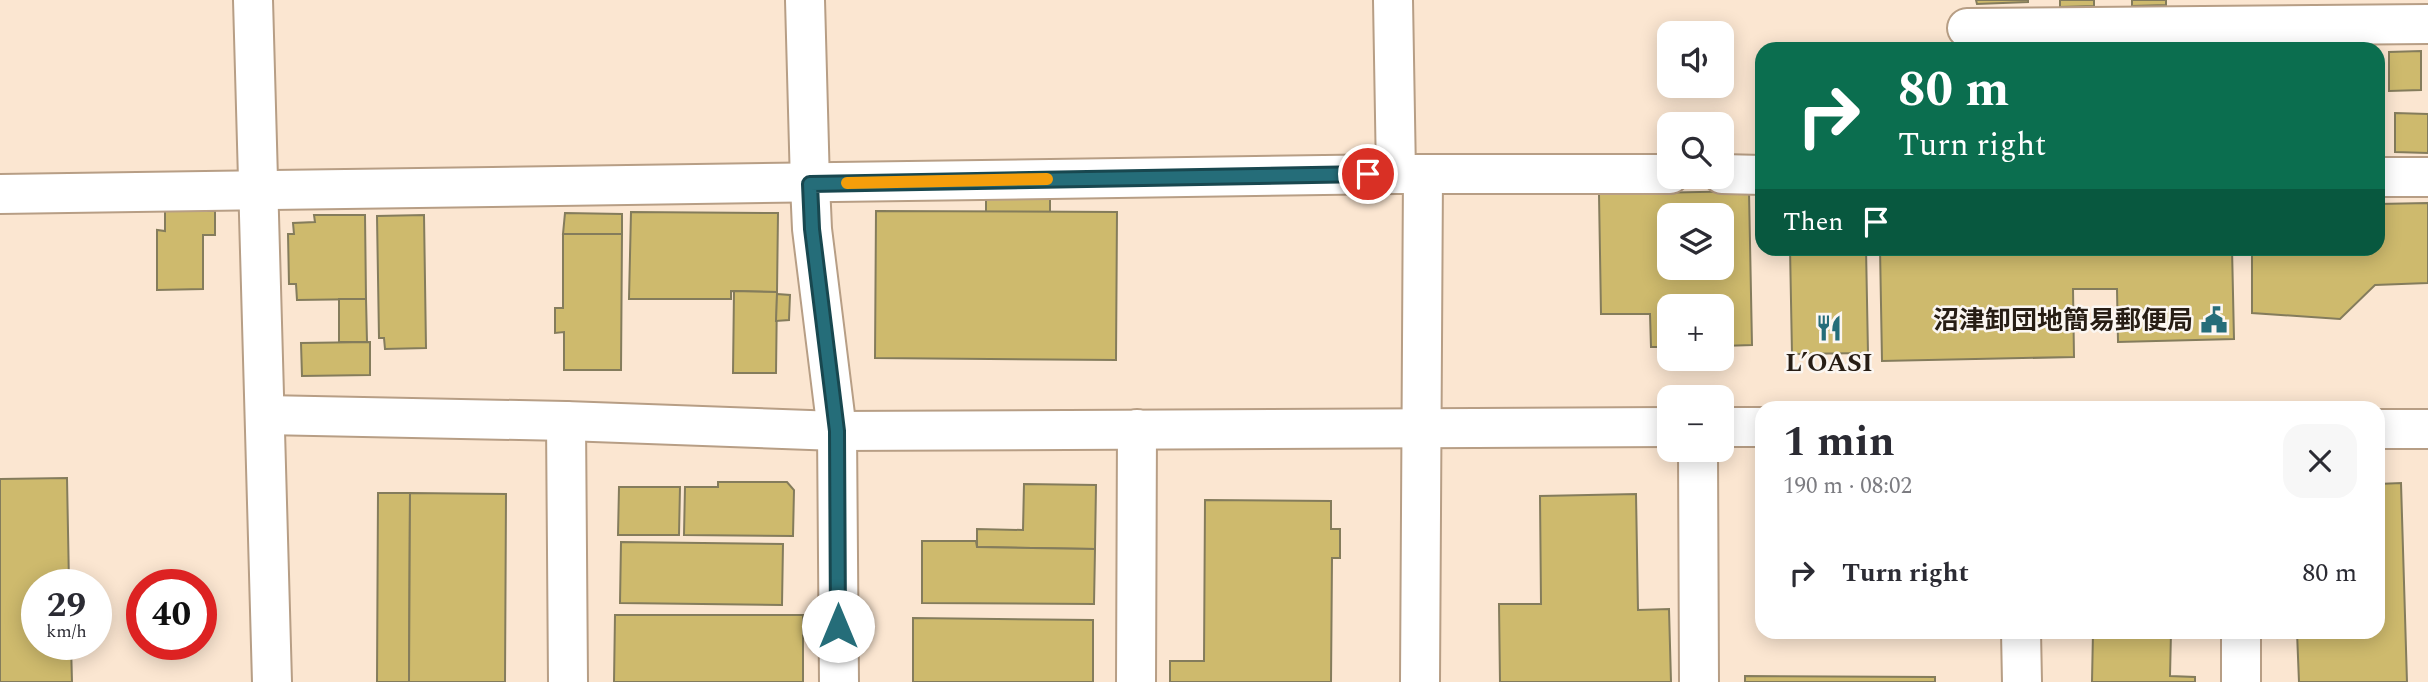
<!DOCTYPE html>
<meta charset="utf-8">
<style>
:root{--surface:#fff;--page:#f7f7f7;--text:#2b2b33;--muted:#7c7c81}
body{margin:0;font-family:Spectral,"Noto Sans JP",serif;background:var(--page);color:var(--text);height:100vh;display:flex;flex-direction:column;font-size:26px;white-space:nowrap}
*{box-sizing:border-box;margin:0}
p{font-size:23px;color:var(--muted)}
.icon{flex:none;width:38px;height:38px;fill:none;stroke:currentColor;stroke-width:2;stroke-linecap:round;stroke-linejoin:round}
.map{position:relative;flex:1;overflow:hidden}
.side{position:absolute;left:1755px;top:401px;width:630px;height:238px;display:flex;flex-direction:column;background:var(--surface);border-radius:21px;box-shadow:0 4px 18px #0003}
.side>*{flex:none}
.banner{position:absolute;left:1755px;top:42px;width:630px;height:214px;border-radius:21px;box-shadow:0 4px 18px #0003;background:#0b6e4f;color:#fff;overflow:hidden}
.buttons{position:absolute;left:1657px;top:21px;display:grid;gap:14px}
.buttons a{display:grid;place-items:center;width:77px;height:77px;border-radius:14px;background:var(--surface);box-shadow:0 4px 18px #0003;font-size:35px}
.speed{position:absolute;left:21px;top:569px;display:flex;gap:14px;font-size:35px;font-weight:700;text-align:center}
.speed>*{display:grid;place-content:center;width:91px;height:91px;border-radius:50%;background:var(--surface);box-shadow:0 4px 18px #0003;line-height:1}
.speed small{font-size:18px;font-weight:400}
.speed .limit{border:10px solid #d22;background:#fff;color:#111}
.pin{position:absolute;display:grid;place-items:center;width:60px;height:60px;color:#fff;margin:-30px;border:4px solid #fff;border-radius:50%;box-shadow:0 2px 7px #0007}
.me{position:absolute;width:77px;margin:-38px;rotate:0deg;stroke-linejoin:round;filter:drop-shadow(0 0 5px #0008)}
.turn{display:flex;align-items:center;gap:24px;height:147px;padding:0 28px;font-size:32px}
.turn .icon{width:91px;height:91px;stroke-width:2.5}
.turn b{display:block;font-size:49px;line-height:60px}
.then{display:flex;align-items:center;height:66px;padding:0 28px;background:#0003;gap:14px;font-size:26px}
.round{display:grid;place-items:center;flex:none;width:74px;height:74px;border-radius:21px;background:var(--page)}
.headline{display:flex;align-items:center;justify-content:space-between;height:119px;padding:0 28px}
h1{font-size:42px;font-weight:700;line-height:52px}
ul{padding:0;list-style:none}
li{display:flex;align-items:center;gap:21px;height:105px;padding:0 28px}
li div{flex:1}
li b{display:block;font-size:26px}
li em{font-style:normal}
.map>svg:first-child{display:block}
</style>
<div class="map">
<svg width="2428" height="682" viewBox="0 0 2428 682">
<rect width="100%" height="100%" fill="#fbe6d1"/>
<g fill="#ceba6d" stroke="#847c5c" stroke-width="2" fill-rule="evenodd">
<polygon points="1976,0 2028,0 2028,2 1977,4"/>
<polygon points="2060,0 2094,0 2094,6 2060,7"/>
<polygon points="2132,0 2166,0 2166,5 2132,6"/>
<polygon points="2421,51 2421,90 2389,91 2389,52"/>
<polygon points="2395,113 2428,114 2428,153 2395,152"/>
<path d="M1749 191 1752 345 1722 346V306H1670V347H1651L1650 314H1601L1599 194ZM1670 215H1722V268H1670Z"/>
<polygon points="986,196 1050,199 1050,212 986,212"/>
<polygon points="2428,203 2428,283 2375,285 2340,319 2252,313 2252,248 2378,248 2378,204"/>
<polygon points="165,211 215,211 215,235 203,235 203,289 157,290 157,230 165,231"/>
<polygon points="876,211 1117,212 1116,360 875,358"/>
<polygon points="631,212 778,213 777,292 731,291 731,299 629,299"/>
<polygon points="565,213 622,214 622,234 563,234"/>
<polygon points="314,215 365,215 366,299 297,300 296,284 289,284 288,234 294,234 293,223 315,222"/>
<polygon points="424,215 426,348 385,349 384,338 379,338 377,216"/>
<polygon points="563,234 622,234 621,370 564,370 564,332 555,333 555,308 563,308"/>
<polygon points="1790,248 1866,248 1868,353 1792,354"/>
<polygon points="1880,248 2232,248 2234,339 2118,342 2117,289 2073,289 2074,357 1882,361"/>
<polygon points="734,291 777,292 776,373 733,373"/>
<polygon points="777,294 790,295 789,320 776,321"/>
<polygon points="339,299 366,299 367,342 339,342"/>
<polygon points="370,342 370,375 302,376 301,343"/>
<polygon points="67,478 69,584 37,584 37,644 71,644 72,682 0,682 0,479"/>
<polygon points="718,482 787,482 794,490 793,536 684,535 685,487 718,487"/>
<polygon points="2401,483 2407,682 2299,682 2297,632 2378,632 2378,484"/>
<polygon points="1024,484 1096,485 1095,549 977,547 977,529 1023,530"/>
<polygon points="619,487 680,487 679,535 618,535"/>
<polygon points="378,493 410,493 409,682 377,682"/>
<polygon points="410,493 506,494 505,682 409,682"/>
<polygon points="1636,494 1638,610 1669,609 1671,682 1500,682 1499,604 1541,604 1540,496"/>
<polygon points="1205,500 1331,501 1331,529 1340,529 1340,558 1332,558 1331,682 1170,682 1170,661 1204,661"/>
<polygon points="922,541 976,541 977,547 1095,549 1094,604 922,603"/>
<polygon points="621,542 783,544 782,605 620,603"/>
<polygon points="615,615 803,615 803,682 614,682"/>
<polygon points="913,618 1093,620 1093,682 913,682"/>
<polygon points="2093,632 2171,632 2170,676 2195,677 2195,682 2092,682"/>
<polygon points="1745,676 1935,677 1935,682 1745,682"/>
</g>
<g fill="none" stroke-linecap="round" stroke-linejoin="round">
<g stroke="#b79e85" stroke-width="42">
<g id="street">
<polyline points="253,0 272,682"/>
<polyline points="805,0 810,184"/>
<polyline points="1393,0 1396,174"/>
<polyline points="1967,28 2428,24"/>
<polyline points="1722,174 1762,175"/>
<polyline points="2378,177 2428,177"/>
<polyline points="0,194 1396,174 1670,174"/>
<polyline points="566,421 568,682"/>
<polyline points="1698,450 1699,682"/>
<polyline points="2021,632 2022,682"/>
<polyline points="2241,632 2241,682"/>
<polyline points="1136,682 1137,429"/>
</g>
</g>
<g stroke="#b79e85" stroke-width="42">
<g id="secondary">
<polyline points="810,184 812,229 837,431 839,682"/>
<polyline points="265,415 566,421 837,431 1670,427"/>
<polyline points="1722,427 1762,427"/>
<polyline points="2378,429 2428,429"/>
<polyline points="1420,682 1423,174"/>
</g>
</g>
<use href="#street" stroke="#fff" stroke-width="38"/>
<use href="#secondary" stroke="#fff" stroke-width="38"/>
</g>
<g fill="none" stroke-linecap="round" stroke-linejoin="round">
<g stroke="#18474f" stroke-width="18">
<polyline id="route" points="838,626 837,431 812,229 810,184 1368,174"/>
</g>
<use href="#route" stroke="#256d79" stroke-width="12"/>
<polyline stroke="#f59e0b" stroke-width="12" points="847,183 1047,179"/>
</g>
<defs>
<g id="civic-bare" transform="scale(2.1)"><path d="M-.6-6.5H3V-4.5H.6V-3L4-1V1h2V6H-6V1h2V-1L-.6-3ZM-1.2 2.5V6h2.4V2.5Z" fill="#256d79" stroke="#fbf6f1" stroke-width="2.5" paint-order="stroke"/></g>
<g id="restaurant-bare" transform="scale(2.1)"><path d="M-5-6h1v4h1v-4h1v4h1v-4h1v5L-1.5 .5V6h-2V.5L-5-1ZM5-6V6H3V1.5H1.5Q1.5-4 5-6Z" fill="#256d79" stroke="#fbf6f1" stroke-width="2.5" paint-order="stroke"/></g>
</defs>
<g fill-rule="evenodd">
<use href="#civic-bare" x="2214" y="320"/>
<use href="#restaurant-bare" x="1829" y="328"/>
</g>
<g text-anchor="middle" stroke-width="5" stroke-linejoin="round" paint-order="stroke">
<g font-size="26" font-weight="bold" fill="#271d14" stroke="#fbf6f1" text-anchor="end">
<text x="2193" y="329">沼津卸団地簡易郵便局</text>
<text x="1829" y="371" text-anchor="middle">L’OASI</text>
</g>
</g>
</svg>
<div class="buttons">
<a><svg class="icon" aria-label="sound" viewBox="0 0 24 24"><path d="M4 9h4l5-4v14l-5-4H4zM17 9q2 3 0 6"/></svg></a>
<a><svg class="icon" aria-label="search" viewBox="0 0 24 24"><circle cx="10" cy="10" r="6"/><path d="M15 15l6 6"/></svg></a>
<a><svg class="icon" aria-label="layers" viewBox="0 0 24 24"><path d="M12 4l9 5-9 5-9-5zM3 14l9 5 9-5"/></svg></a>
<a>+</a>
<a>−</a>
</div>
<div class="speed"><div>29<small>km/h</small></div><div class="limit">40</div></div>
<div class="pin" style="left:1368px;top:174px;background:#d93025"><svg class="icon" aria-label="arrive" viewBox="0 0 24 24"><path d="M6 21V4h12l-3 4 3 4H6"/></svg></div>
<svg class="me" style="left:838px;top:626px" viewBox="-20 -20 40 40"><circle r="19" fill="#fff"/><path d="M0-13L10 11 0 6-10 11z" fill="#256d79"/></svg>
<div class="banner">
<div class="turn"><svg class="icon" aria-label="right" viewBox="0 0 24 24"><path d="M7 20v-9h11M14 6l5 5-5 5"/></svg><div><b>80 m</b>Turn right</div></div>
<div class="then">Then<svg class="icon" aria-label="arrive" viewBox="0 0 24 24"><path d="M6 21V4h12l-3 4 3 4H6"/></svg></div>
</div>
<section class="side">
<div class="headline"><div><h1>1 min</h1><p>190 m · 08:02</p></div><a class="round"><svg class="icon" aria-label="close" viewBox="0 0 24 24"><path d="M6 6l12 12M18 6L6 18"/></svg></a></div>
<ul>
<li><svg class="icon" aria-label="right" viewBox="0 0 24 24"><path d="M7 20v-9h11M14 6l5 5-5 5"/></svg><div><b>Turn right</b></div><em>80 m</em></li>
</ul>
</section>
</div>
